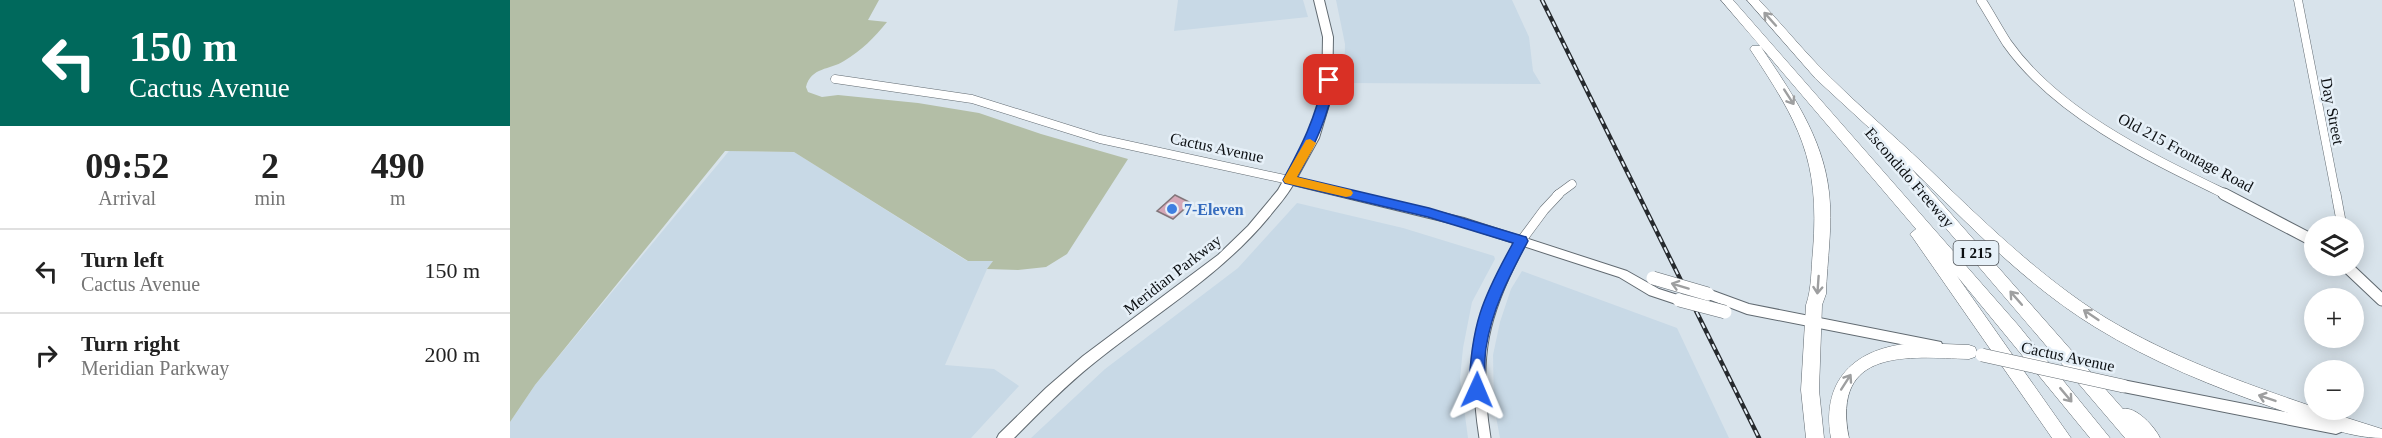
<!DOCTYPE html>
<meta charset="utf-8">
<style>
:root{--surface:#fff;--page:#f6f6f6;--text:#222;--muted:#767676;--line:#e0e0e0}
body{margin:0;font-family:Georgia,serif;background:var(--page);color:var(--text);height:100vh;display:flex;flex-direction:column;font-size:22px;white-space:nowrap}
*{box-sizing:border-box;margin:0}
p{font-size:20px;color:var(--muted)}
.icon{flex:none;width:33px;height:33px;fill:none;stroke:currentColor;stroke-width:2;stroke-linecap:round;stroke-linejoin:round}
.map{position:relative;flex:1;overflow:hidden}
.panel{display:flex;flex-direction:column;background:var(--surface);width:510px}
.panel>*{flex:none}
.guide{background:#00695c;color:#fff;overflow:hidden}
.tools{position:absolute;left:1794px;top:216px;display:grid;gap:12px}
.tools a{display:grid;place-items:center;width:60px;height:60px;border-radius:50%;background:var(--surface);box-shadow:0 3px 15px #0003;font-size:30px}
.pin{position:absolute;display:grid;place-items:center;width:51px;height:51px;color:#fff;margin:-26px;border-radius:12px;box-shadow:0 3px 9px #0006}
.me{position:absolute;width:66px;margin:-33px;rotate:1deg;stroke-linejoin:round;filter:drop-shadow(0 0 4px #0008)}
.turn{display:flex;align-items:center;gap:21px;height:126px;padding:0 30px;font-size:27px}
.turn .icon{width:78px;height:78px;stroke-width:2.5}
.turn b{display:block;font-size:42px;line-height:51px}
.eta{display:flex;justify-content:space-evenly;align-items:center;height:102px;text-align:center}
.eta b{font-size:36px;font-weight:600;line-height:42px}
ul{padding:0;list-style:none}
li{display:flex;align-items:center;gap:18px;height:84px;padding:0 30px;border-top:2px solid var(--line)}
li div{flex:1}
li b{display:block;font-size:22px}
li em{font-style:normal}
main{display:flex;flex:1;min-height:0}
.map>svg:first-child{display:block}
</style>
<main>
<section class="panel">
<div class="guide">
<div class="turn"><svg class="icon" aria-label="left" viewBox="0 0 24 24"><path d="M17 20v-9H6M10 6l-5 5 5 5"/></svg><div><b>150 m</b>Cactus Avenue</div></div>
</div>
<div class="eta">
<div><b>09:52</b><p>Arrival</p></div>
<div><b>2</b><p>min</p></div>
<div><b>490</b><p>m</p></div>
</div>
<ul>
<li><svg class="icon" aria-label="left" viewBox="0 0 24 24"><path d="M17 20v-9H6M10 6l-5 5 5 5"/></svg><div><b>Turn left</b><p>Cactus Avenue</p></div><em>150 m</em></li>
<li><svg class="icon" aria-label="right" viewBox="0 0 24 24"><path d="M7 20v-9h11M14 6l5 5-5 5"/></svg><div><b>Turn right</b><p>Meridian Parkway</p></div><em>200 m</em></li>
</ul>
</section>
<div class="map">
<svg width="1872" height="438" viewBox="0 0 1872 438">
<rect width="100%" height="100%" fill="#d8e3eb"/>
<g fill="#c8d9e6">
<polygon points="668,0 793,0 798,17 664,31"/>
<polygon points="826,0 1002,0 1019,37 1023,71 1031,84 834,83 835,44"/>
<polygon points="219,151 284,152 457,261 483,261 477,269 435,365 484,369 509,386 461,438 0,438 0,422 25,385"/>
<polygon points="787,203 893,228 984,256 985,259 962,302 953,348 950,378 958,438 521,438 595,369 728,268"/>
<polygon points="1012,271 1167,328 1219,438 990,438 984,406 983,355 990,322 1001,289"/>
</g>
<path fill="#b3bea6" d="M0 0H369L358 20 377 22C365 37 351 51 334 61 320 70 301 67 296 87L298 92 312 97 328 95 408 103 469 113 531 134 618 159 557 254 536 267 508 270 477 269 483 261H458L284 152 215 151 25 385 0 422Z"/>
<polygon fill="#d5a7b7" stroke="#82767a" stroke-width="1.5" points="665,195 681,203 663,219 647,211"/>
<g fill="none" stroke-linecap="round" stroke-linejoin="round">
<g stroke="#616a71" stroke-width="9">
<g id="minor-far1">
<polyline points="1788,0 1826,195"/>
<polyline points="325,79 462,99 590,139 779,180"/>
<polyline points="1047,195 1062,184"/>
</g>
</g>
<g stroke="#616a71" stroke-width="10">
<g id="minor">
<polyline points="1826,194 1832,226"/>
<polyline points="1011,241 1034,210 1049,194"/>
</g>
</g>
<g stroke="#616a71" stroke-width="10">
<path id="tertiary-far1" d="M1471 0C1480 14 1488 29 1497 43 1547 114 1641 158 1717 195"/>
</g>
<g stroke="#616a71" stroke-width="13">
<g id="tertiary">
<polyline points="1714,194 1804,241"/>
<polyline points="1836,266 1872,300"/>
<path d="M975 438C962 356 972 314 1011 241"/>
</g>
</g>
<g stroke="#616a71" stroke-width="2">
<g id="secondary">
<path d="M804 0H814L823 37 822 95 809 138 787 178 954 218 1117 271 1149 289 1174 297 1175 300 1174 303 1169 305 1139 295 1109 277 948 225 783 185C776 197 767 207 758 218 710 276 642 316 584 363 555 386 530 412 504 438H487L489 434 536 388 573 356 708 255 738 226 768 190 797 138 812 95 813 37Z"/>
<polygon points="1198,289 1239,304 1426,341 1431,342 1433,346 1431,350 1426,351 1237,314 1193,297 1192,294 1193,291"/>
<polygon points="1613,380 1826,422 1831,424 1833,428 1831,432 1826,434 1613,392 1608,390 1606,386 1608,382"/>
</g>
</g>
<g stroke="#616a71" stroke-width="1">
<g id="motorway">
<path d="M1211 0H1223L1508 325 1600 438H1580L1447 276 1561 438H1542L1403 238 1400 234 1406 229 1251 47C1281 92 1313 137 1319 192 1323 226 1317 260 1316 294L1312 305 1309 390 1314 438H1296L1291 390 1296 305C1302 288 1301 269 1303 250 1310 159 1289 123 1240 49L1242 46H1250Z"/>
<path d="M1237 0H1249C1269 21 1287 43 1307 64 1342 100 1380 132 1416 166 1472 220 1530 277 1596 318 1661 357 1733 383 1804 407V410H1812L1872 429V438C1836 438 1801 421 1767 409 1704 387 1642 362 1585 327 1515 284 1457 223 1399 166L1613 409C1626 406 1645 427 1650 438H1615L1364 144 1362 141 1369 137 1306 79Z"/>
<path d="M1408 343 1459 345 1465 347 1467 352 1465 357 1459 359C1398 357 1321 347 1339 438H1321C1310 376 1350 345 1408 343Z"/>
</g>
</g>
<use href="#minor-far1" stroke="#fff" stroke-width="8"/>
<use href="#minor" stroke="#fff" stroke-width="9"/>
<use href="#tertiary-far1" stroke="#fff" stroke-width="9"/>
<use href="#tertiary" stroke="#fff" stroke-width="11"/>
<use href="#secondary" fill="#fff" fill-rule="evenodd"/>
<use href="#motorway" fill="#fff" fill-rule="evenodd"/>
<g stroke="#262a2e" stroke-width="4.5">
<polyline id="rail" points="1032,0 1249,438"/>
</g>
<use href="#rail" stroke="#e6f0f8" stroke-width="2" stroke-dasharray="6" stroke-linecap="butt"/>
<g stroke="#616a71" stroke-width="14" stroke-linecap="butt">
<g id="secondary-bridge">
<polyline points="1143,278 1198,294"/>
<polyline points="1169,300 1215,312"/>
<polyline points="1472,355 1613,386"/>
</g>
</g>
<use href="#secondary-bridge" stroke="#fff" stroke-width="13"/>
</g>
<defs><path id="oneway-shaft" d="M-6 0H5M1.5-3L5.5 0L1.5 3" fill="none" stroke-width="1.6" stroke-linecap="round" stroke-linejoin="round" transform="scale(1.5)"/></defs>
<g stroke="#9e9fa0">
<use href="#oneway-shaft" transform="translate(1260 19) rotate(-132)"/>
<use href="#oneway-shaft" transform="translate(1279 97) rotate(57)"/>
<use href="#oneway-shaft" transform="translate(1308 285) rotate(94)"/>
<use href="#oneway-shaft" transform="translate(1170 286) rotate(-163)"/>
<use href="#oneway-shaft" transform="translate(1506 298) rotate(-131)"/>
<use href="#oneway-shaft" transform="translate(1581 315) rotate(-146)"/>
<use href="#oneway-shaft" transform="translate(1336 382) rotate(-57)"/>
<use href="#oneway-shaft" transform="translate(1556 395) rotate(50)"/>
<use href="#oneway-shaft" transform="translate(1757 398) rotate(-161)"/>
</g>
<path fill="#2563eb" stroke="#184099" stroke-width="1.5" d="M819 77 825 80C818 117 805 145 787 177L919 208 1016 237 1018 241C1000 275 982 308 976 348 974 361 975 376 975 390L973 394 967 396 962 394 959 390C961 325 972 299 1003 243L918 217 775 183 773 180C791 147 806 118 813 80Z"/>
<polygon fill="#f59e0b" points="800,139 806,143 787,177 841,190 843,193 841,196 836,197 775,183 773,180 796,140"/>
<circle fill="#3f7fe0" stroke="#e6f0f8" stroke-width="2" cx="662" cy="209" r="6"/>
<g text-anchor="middle" stroke-width="5" stroke-linejoin="round" paint-order="stroke">
<rect fill="#e6f0f8" stroke="#4d5257" stroke-width="1.5" x="1443.5" y="241" width="45" height="24" rx="4.5"/>
<g font-size="15" font-weight="bold" fill="#0c0f12">
<text x="1466" y="258">I 215</text>
</g>
<g font-size="16" fill="#0c0f12" stroke="#e6f0f8">
<text transform="translate(1823 111) rotate(79)" y="6">Day Street</text>
<text transform="translate(707 147) rotate(12)" y="6">Cactus Avenue</text>
<text transform="translate(1676 152) rotate(28)" y="6">Old 215 Frontage Road</text>
<text transform="translate(1400 177) rotate(49)" y="6">Escondido Freeway</text>
<text transform="translate(662 274) rotate(-38)" y="6">Meridian Parkway</text>
<text transform="translate(1558 356) rotate(12)" y="6">Cactus Avenue</text>
</g>
<g font-size="16" font-weight="bold" fill="#366cbe" stroke="#e6f0f8" text-anchor="start">
<text x="674" y="215">7-Eleven</text>
</g>
</g>
</svg>
<div class="tools">
<a><svg class="icon" aria-label="layers" viewBox="0 0 24 24"><path d="M12 4l9 5-9 5-9-5zM3 14l9 5 9-5"/></svg></a>
<a>+</a>
<a>−</a>
</div>
<div class="pin" style="left:819px;top:80px;background:#d93025"><svg class="icon" aria-label="arrive" viewBox="0 0 24 24"><path d="M6 21V4h12l-3 4 3 4H6"/></svg></div>
<svg class="me" style="left:967px;top:390px" viewBox="-20 -20 40 40"><path d="M0-17L14 15 0 8-14 15z" fill="#2563eb" stroke="#fff" stroke-width="4"/></svg>
</div>
</main>
